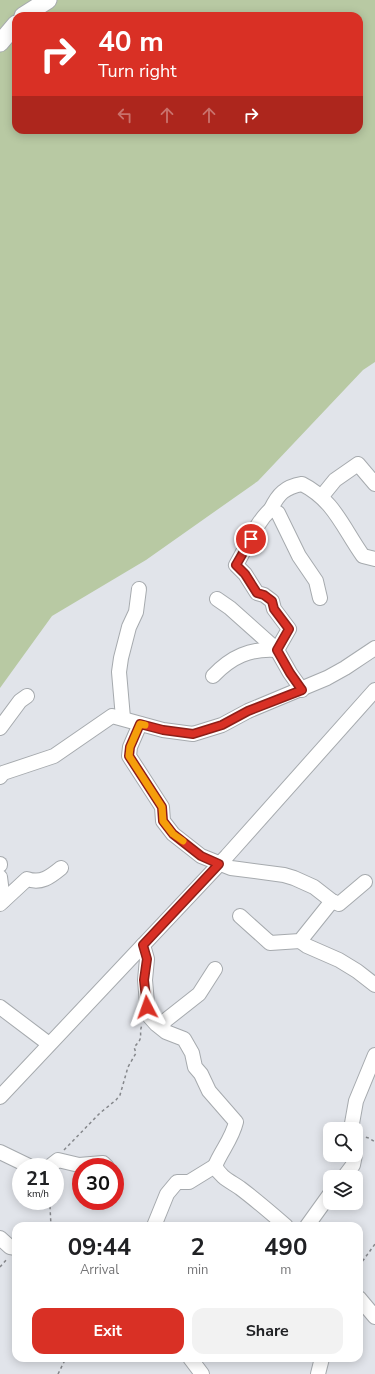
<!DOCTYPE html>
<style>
:root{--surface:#fff;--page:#f2f2f2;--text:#202124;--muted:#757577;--accent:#d93025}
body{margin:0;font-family:"Nunito Sans",sans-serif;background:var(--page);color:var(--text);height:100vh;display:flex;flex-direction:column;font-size:15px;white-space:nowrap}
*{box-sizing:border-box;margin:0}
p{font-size:13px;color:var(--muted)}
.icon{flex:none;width:22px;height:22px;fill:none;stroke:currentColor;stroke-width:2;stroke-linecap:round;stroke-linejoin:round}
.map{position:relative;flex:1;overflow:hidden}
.details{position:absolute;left:12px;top:1222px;width:351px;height:140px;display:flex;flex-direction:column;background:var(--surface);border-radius:12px;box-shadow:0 2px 10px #0003}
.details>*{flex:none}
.top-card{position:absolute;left:12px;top:12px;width:351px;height:122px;border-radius:12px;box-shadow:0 2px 10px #0003;background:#d93025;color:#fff;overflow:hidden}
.controls{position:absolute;left:323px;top:1122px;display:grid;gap:8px}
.controls a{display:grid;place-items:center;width:40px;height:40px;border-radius:8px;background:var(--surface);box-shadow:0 2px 10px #0003;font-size:20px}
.speed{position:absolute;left:12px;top:1158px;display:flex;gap:8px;font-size:20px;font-weight:700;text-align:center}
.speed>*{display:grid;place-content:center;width:52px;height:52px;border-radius:50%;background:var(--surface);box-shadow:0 2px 10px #0003;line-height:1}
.speed small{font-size:10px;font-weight:400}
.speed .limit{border:6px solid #d22;background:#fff;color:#111}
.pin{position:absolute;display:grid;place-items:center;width:34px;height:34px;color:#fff;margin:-17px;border:2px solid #fff;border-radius:50%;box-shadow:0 1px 4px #0007}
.me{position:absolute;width:44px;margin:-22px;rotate:356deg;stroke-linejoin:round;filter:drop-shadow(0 0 3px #0008)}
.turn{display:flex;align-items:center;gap:14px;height:84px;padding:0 20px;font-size:18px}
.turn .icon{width:52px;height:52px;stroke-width:2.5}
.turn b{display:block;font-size:28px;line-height:34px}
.lanes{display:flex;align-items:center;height:38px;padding:0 20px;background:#0003;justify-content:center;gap:20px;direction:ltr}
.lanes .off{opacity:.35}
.eta{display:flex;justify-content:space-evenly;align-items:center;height:68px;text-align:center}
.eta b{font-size:24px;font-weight:700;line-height:28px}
.cta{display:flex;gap:8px;margin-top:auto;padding:8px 20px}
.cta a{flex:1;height:46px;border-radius:12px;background:var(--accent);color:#fff;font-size:16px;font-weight:700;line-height:46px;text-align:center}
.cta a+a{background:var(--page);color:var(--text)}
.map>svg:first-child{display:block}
</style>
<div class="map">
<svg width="375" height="1374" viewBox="0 0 375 1374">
<rect width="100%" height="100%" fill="#e1e4ea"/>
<path fill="#b8c9a3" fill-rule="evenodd" d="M0 0H375V362L363 370 258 481 146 560 52 616 0 688ZM16 16H359V130H16Z"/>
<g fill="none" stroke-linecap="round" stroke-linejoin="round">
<g stroke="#a6aaae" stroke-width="16">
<g id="minor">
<polyline points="322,496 335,480 358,464 375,484"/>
<path d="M271 509C278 494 285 487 302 484 334 500 343 528 363 556L375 559"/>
<polyline points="217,599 230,608 277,650 290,673 302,690"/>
<path d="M213 676C231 657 250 648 277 650L289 629 274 609 272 601 264 595 257 593 245 574 236 565C248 545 254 525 271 509L278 513 299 556 316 581 320 598"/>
<polyline points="123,718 119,672 121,658 129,627 136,612 139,589"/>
<polyline points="140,724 130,747 129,756 162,807 163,821 173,834 201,856 231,868 284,875 294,878 314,887 332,901 339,904 365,882"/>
<polyline points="0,728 20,701 27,696"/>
<polyline points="0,777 3,773 54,756 112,716 163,730 193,734 222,725 248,711 327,678 345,668 375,648"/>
<polyline points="0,865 0,864"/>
<polyline points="0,877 3,901"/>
<path d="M0 904 27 879C41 884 50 877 61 868"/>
<polyline points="240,916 270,943 300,941 332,901"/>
<polyline points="300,941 307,946 339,960 357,971 375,985"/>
<path d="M143 945 147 959 145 980 148 1015 156 1024 166 1032 184 1039 192 1053 195 1067 201 1074 209 1091 236 1122C232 1139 221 1151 215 1166 221 1178 230 1181 240 1188 256 1200 271 1213 286 1226"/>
<polyline points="0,1007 49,1044"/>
<polyline points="161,1027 166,1020 199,994 215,969"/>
<polyline points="0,1097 227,856 375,690"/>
<polyline points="351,1129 356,1101 375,1055"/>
<polyline points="0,1152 31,1167"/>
<polyline points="49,1167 58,1160 79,1165 103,1163 107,1167"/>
<polyline points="344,1177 353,1165 355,1155"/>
<polyline points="154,1226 167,1194 177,1182 189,1182 215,1166"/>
<polyline points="307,1226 330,1194"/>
<polyline points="0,1238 10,1247 16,1248"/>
<polyline points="359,1298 375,1317"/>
<polyline points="190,1358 202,1374"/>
<polyline points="318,1374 322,1358"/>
</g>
</g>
<g stroke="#a6aaae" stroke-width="19">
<g id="major">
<polyline points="23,16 48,0"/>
<polyline points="0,43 16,24"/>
</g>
</g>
<g stroke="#85878b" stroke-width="1.5" stroke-dasharray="3 3" stroke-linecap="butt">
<polyline points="360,1136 369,1138 375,1142"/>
<path d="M64 1150 100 1113 116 1100 120 1095 128 1067 136 1053 134 1047C145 1037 138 1035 142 1025"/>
<polyline points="47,1201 50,1207 51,1226"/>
<polyline points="359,1266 375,1244"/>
<polyline points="0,1267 7,1259"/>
<polyline points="58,1374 66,1358"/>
</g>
<use href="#minor" stroke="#fff" stroke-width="14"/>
<use href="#major" stroke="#fff" stroke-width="17"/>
</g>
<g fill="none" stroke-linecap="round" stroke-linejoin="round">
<g stroke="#8d1f18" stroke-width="10">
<polyline id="route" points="147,1007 144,980 147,959 143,945 219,864 201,856 173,834 163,821 162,807 129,756 130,747 140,724 163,730 193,734 222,725 248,711 302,690 290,673 277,650 289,629 274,609 272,601 264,595 257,593 245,574 236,565 251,539"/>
</g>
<use href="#route" stroke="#d93025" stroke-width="7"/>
<polyline stroke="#f59e0b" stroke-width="7" points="145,725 140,724 130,747 129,756 162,807 163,821 173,834 183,841"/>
</g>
</svg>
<div class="controls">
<a><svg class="icon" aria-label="search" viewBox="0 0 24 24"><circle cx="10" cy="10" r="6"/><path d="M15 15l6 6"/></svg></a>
<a><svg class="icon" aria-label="layers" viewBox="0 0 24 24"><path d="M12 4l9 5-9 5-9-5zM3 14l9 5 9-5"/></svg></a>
</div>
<div class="speed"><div>21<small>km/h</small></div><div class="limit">30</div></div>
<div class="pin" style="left:251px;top:539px;background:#d93025"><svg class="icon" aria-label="arrive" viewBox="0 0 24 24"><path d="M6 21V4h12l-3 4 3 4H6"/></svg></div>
<svg class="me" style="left:147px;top:1007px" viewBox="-20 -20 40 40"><path d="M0-17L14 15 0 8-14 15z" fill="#d93025" stroke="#fff" stroke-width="4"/></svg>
<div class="top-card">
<div class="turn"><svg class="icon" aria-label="right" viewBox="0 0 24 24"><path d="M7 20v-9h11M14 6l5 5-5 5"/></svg><div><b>40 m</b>Turn right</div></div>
<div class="lanes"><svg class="icon off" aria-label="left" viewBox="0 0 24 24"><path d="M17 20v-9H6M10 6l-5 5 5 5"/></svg><svg class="icon off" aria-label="ahead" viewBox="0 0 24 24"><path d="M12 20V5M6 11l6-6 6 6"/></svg><svg class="icon off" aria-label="ahead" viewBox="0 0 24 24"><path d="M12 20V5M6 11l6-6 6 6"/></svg><svg class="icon" aria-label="right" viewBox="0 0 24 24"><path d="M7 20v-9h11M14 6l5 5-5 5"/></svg></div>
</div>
<section class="details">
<div class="eta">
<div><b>09:44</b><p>Arrival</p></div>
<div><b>2</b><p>min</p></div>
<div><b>490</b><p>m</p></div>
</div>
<div class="cta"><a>Exit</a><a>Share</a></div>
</section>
</div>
